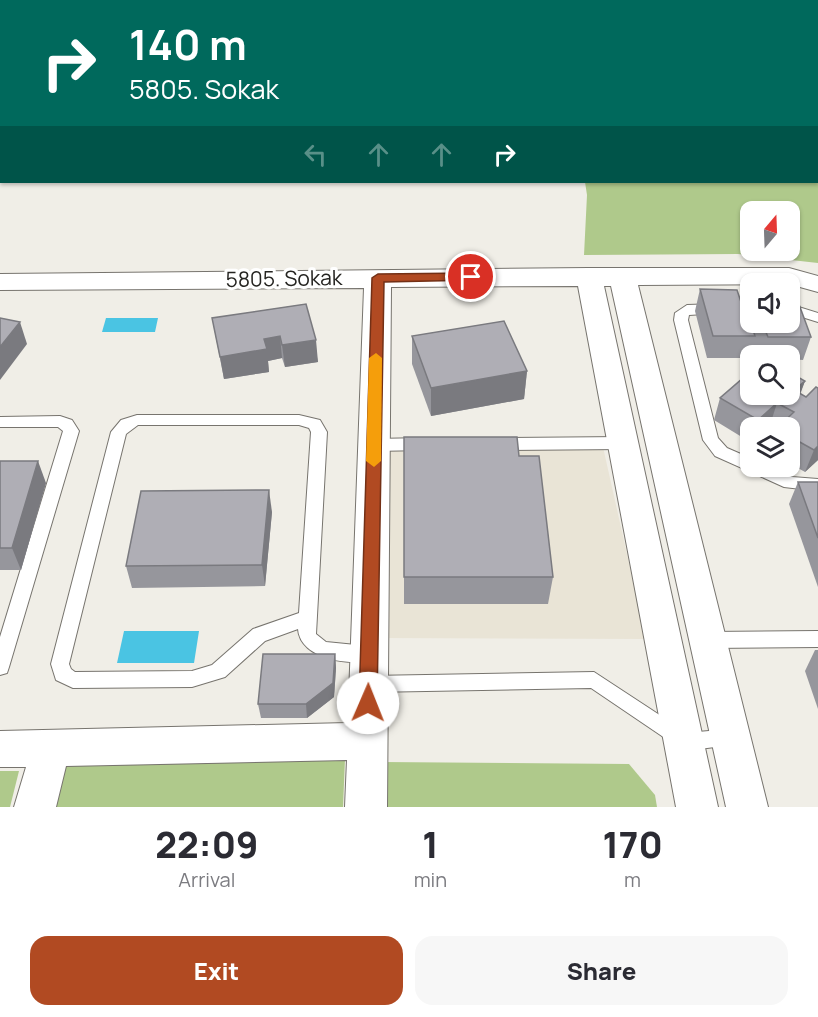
<!DOCTYPE html>
<style>
:root{--surface:#fff;--page:#f7f7f7;--text:#2b2b33;--muted:#7c7c81;--accent:#b14a22}
body{margin:0;font-family:Manrope,sans-serif;background:var(--page);color:var(--text);height:100vh;display:flex;flex-direction:column;font-size:22px;white-space:nowrap}
*{box-sizing:border-box;margin:0}
p{font-size:20px;color:var(--muted)}
.icon{flex:none;width:33px;height:33px;fill:none;stroke:currentColor;stroke-width:2;stroke-linecap:round;stroke-linejoin:round}
.map{position:relative;height:807px;overflow:hidden}
.details{display:flex;flex-direction:column;background:var(--surface);flex:1}
.details>*{flex:none}
.guide{position:absolute;left:0px;top:0px;width:819px;height:183px;box-shadow:0 2px 4px #0004;background:#00695c;color:#fff;overflow:hidden}
.needle{width:39px;rotate:19deg}
.tools{position:absolute;left:740px;top:201px;display:grid;gap:12px}
.tools a{display:grid;place-items:center;width:60px;height:60px;border-radius:12px;background:var(--surface);box-shadow:0 2px 4px #0004;font-size:30px}
.pin{position:absolute;display:grid;place-items:center;width:51px;height:51px;color:#fff;margin:-26px;border:3px solid #fff;border-radius:50%;box-shadow:0 2px 6px #0007}
.me{position:absolute;width:66px;margin:-33px;rotate:1deg;stroke-linejoin:round;filter:drop-shadow(0 0 4px #0008)}
.turn{display:flex;align-items:center;gap:21px;height:126px;padding:0 30px;font-size:27px}
.turn .icon{width:78px;height:78px;stroke-width:2.5}
.turn b{display:block;font-size:42px;line-height:51px}
.lanes{display:flex;align-items:center;height:57px;padding:0 30px;background:#0003;justify-content:center;gap:30px;direction:ltr}
.lanes .off{opacity:.35}
.eta{display:flex;justify-content:space-evenly;align-items:center;height:102px;text-align:center}
.eta b{font-size:36px;font-weight:800;line-height:42px}
.cta{display:flex;gap:12px;margin-top:auto;padding:12px 30px}
.cta a{flex:1;height:69px;border-radius:18px;background:var(--accent);color:#fff;font-size:24px;font-weight:800;line-height:69px;text-align:center}
.cta a+a{background:var(--page);color:var(--text)}
.map>svg:first-child{display:block}
</style>
<div class="map">
<svg width="818" height="807" viewBox="0 0 818 807">
<rect width="100%" height="100%" fill="#f0eee7"/>
<polygon fill="#e9e4d6" points="603,447 646,639 375,638 378,450"/>
<g fill="#afc98b" fill-rule="evenodd">
<path d="M818 149V263L738 254 584 255 587 195 585 182H818ZM750 212H789V250H750Z"/>
<polygon points="345,759 343,807 55,807 66,765"/>
<polygon points="382,762 629,764 655,795 657,807 382,807"/>
<polygon points="0,771 19,771 10,807 0,807"/>
</g>
<g fill="#4ac4e3">
<polygon points="106,318 158,318 155,332 102,332"/>
<polygon points="124,631 199,631 194,663 117,663"/>
</g>
<g fill="none" stroke-linecap="round" stroke-linejoin="round">
<g stroke="#77746e" stroke-width="2">
<g id="service">
<polygon points="750,303 750,311 689,315 688,320 718,438 727,448 750,458 750,466 769,466 792,477 818,479 818,491 784,487 715,456 703,440 674,320 675,313 687,305"/>
<polygon points="789,304 818,313 818,322 789,313"/>
<path d="M137 415H299L320 420 327 432 316 634 326 642 376 647 378 653 376 659C353 667 300 660 298 629L265 641 225 677 192 687 73 688 56 680 51 664 111 432 121 420ZM138 425H299L309 428 311 432 299 613 253 629 212 665 192 671 75 672 71 669 69 664 126 434Z"/>
<polygon points="60,416 72,420 79,431 9,667 7,673 0,675 0,637 63,431 58,427 0,427 0,417"/>
<polygon points="623,437 628,439 631,443 628,447 623,449 497,450 491,448 489,444 491,440 497,438"/>
<polygon points="425,438 431,440 433,444 431,448 425,450 374,451 368,449 366,445 368,441 374,439"/>
<polygon points="818,631 818,647 708,648 702,646 699,640 702,634 708,632"/>
<polygon points="594,672 687,733 731,729 738,732 741,738 738,744 684,751 591,688 370,692 363,690 361,684 363,678 370,676"/>
</g>
</g>
<g stroke="#77746e" stroke-width="2">
<polygon id="minor" points="589,268 789,268 818,276 818,292 789,284 638,285 768,807 726,807 611,286 604,286 718,807 676,807 578,286 391,287 387,807 345,807 347,760 66,766 56,807 14,807 26,767 0,767 0,731 348,723 364,288 0,290 0,274"/>
</g>
<g stroke="#77746e" stroke-width="2">
<g id="trunk">
<polygon points="654,0 675,0 653,2"/>
<polygon points="696,0 719,0 695,2"/>
<rect x="0" y="74" width="2" height="14"/>
</g>
</g>
<use href="#service" fill="#fff" fill-rule="evenodd"/>
<use href="#minor" fill="#fff" fill-rule="evenodd"/>
<use href="#trunk" fill="#fff" fill-rule="evenodd"/>
</g>
<g fill="#96969c">
<polygon points="700,289 743,308 748,308 750,300 750,322 789,322 811,337 803,360 789,359 789,356 760,356 757,347 752,347 748,358 707,358 695,311"/>
<polygon points="306,304 318,362 285,367 282,358 268,361 269,372 224,379 212,318"/>
<polygon points="412,336 527,371 524,399 431,416 412,364"/>
<polygon points="805,381 800,393 818,460 805,472 789,463 789,428 774,428 770,425 767,428 750,428 750,442 714,420 720,398"/>
<polygon points="404,437 519,456 553,577 548,604 404,604"/>
<polygon points="0,461 46,483 21,570 0,570"/>
<polygon points="798,482 818,482 818,587 789,504"/>
<polygon points="272,512 265,586 132,588 126,566"/>
<polygon points="815,650 818,650 818,709 805,671"/>
<polygon points="335,654 336,668 334,697 307,718 261,718 258,704"/>
</g>
<g fill="#7a7a7f">
<polygon points="20,322 27,344 0,380 0,347"/>
<polygon points="280,336 282,358 268,361 269,372 224,379 220,357 264,339"/>
<polygon points="316,340 318,362 285,367 282,345"/>
<polygon points="527,371 524,399 431,416 431,388"/>
<polygon points="805,381 797,403 794,390"/>
<polygon points="777,403 770,425 767,428 755,428 758,420"/>
<polygon points="818,446 818,460 805,472 814,450"/>
<polygon points="38,461 46,483 21,570 12,548"/>
<polygon points="269,490 272,512 265,586 262,565"/>
<polygon points="335,654 336,668 334,697 307,718 306,704"/>
</g>
<g fill="#afaeb5" stroke="#7a7a7f" stroke-width="1.5">
<polygon points="789,288 793,288 811,337 768,337 763,325 751,324 755,336 713,336 700,289 737,290 743,308 750,308 750,322 789,322"/>
<polygon points="306,304 316,340 282,345 280,336 264,339 267,349 220,357 212,318"/>
<polygon points="0,318 20,322 0,347"/>
<polygon points="504,321 527,371 431,388 412,336"/>
<polygon points="750,372 750,394 789,394 789,372 805,381 794,390 806,397 816,387 818,388 818,446 814,450 789,436 789,428 777,428 794,412 777,403 758,420 720,398"/>
<polygon points="404,437 517,437 519,456 539,456 553,577 404,577"/>
<polygon points="0,461 38,461 12,548 0,548"/>
<polygon points="798,482 818,482 818,538"/>
<polygon points="269,490 262,565 126,566 141,491"/>
<polygon points="263,654 335,654 333,683 306,704 258,704"/>
</g>
<polygon fill="#b14a22" stroke="#733016" stroke-width="1.5" points="471,273 476,274 476,280 384,282 377,703 374,708 368,711 362,708 359,703 372,278 378,274"/>
<polygon fill="#f59e0b" points="376,353 382,358 381,461 374,467 366,461 369,358"/>
<g text-anchor="middle" stroke-width="6" stroke-linejoin="round" paint-order="stroke">
<g font-size="21" fill="#252421" stroke="#fff">
<text transform="translate(284 279) rotate(-1)" y="7">5805. Sokak</text>
</g>
</g>
</svg>
<div class="tools">
<a><svg class="needle" viewBox="-14 -14 28 28"><path d="M0-13l5 13h-10z" fill="#e53935"/><path d="M0 13l5-13h-10z" fill="#7c7c81"/></svg></a>
<a><svg class="icon" aria-label="sound" viewBox="0 0 24 24"><path d="M4 9h4l5-4v14l-5-4H4zM17 9q2 3 0 6"/></svg></a>
<a><svg class="icon" aria-label="search" viewBox="0 0 24 24"><circle cx="10" cy="10" r="6"/><path d="M15 15l6 6"/></svg></a>
<a><svg class="icon" aria-label="layers" viewBox="0 0 24 24"><path d="M12 4l9 5-9 5-9-5zM3 14l9 5 9-5"/></svg></a>
</div>
<div class="pin" style="left:471px;top:277px;background:#d93025"><svg class="icon" aria-label="arrive" viewBox="0 0 24 24"><path d="M6 21V4h12l-3 4 3 4H6"/></svg></div>
<svg class="me" style="left:368px;top:703px" viewBox="-20 -20 40 40"><circle r="19" fill="#fff"/><path d="M0-13L10 11 0 6-10 11z" fill="#b14a22"/></svg>
<div class="guide">
<div class="turn"><svg class="icon" aria-label="right" viewBox="0 0 24 24"><path d="M7 20v-9h11M14 6l5 5-5 5"/></svg><div><b>140 m</b>5805. Sokak</div></div>
<div class="lanes"><svg class="icon off" aria-label="left" viewBox="0 0 24 24"><path d="M17 20v-9H6M10 6l-5 5 5 5"/></svg><svg class="icon off" aria-label="ahead" viewBox="0 0 24 24"><path d="M12 20V5M6 11l6-6 6 6"/></svg><svg class="icon off" aria-label="ahead" viewBox="0 0 24 24"><path d="M12 20V5M6 11l6-6 6 6"/></svg><svg class="icon" aria-label="right" viewBox="0 0 24 24"><path d="M7 20v-9h11M14 6l5 5-5 5"/></svg></div>
</div>
</div>
<section class="details">
<div class="eta">
<div><b>22:09</b><p>Arrival</p></div>
<div><b>1</b><p>min</p></div>
<div><b>170</b><p>m</p></div>
</div>
<div class="cta"><a>Exit</a><a>Share</a></div>
</section>
